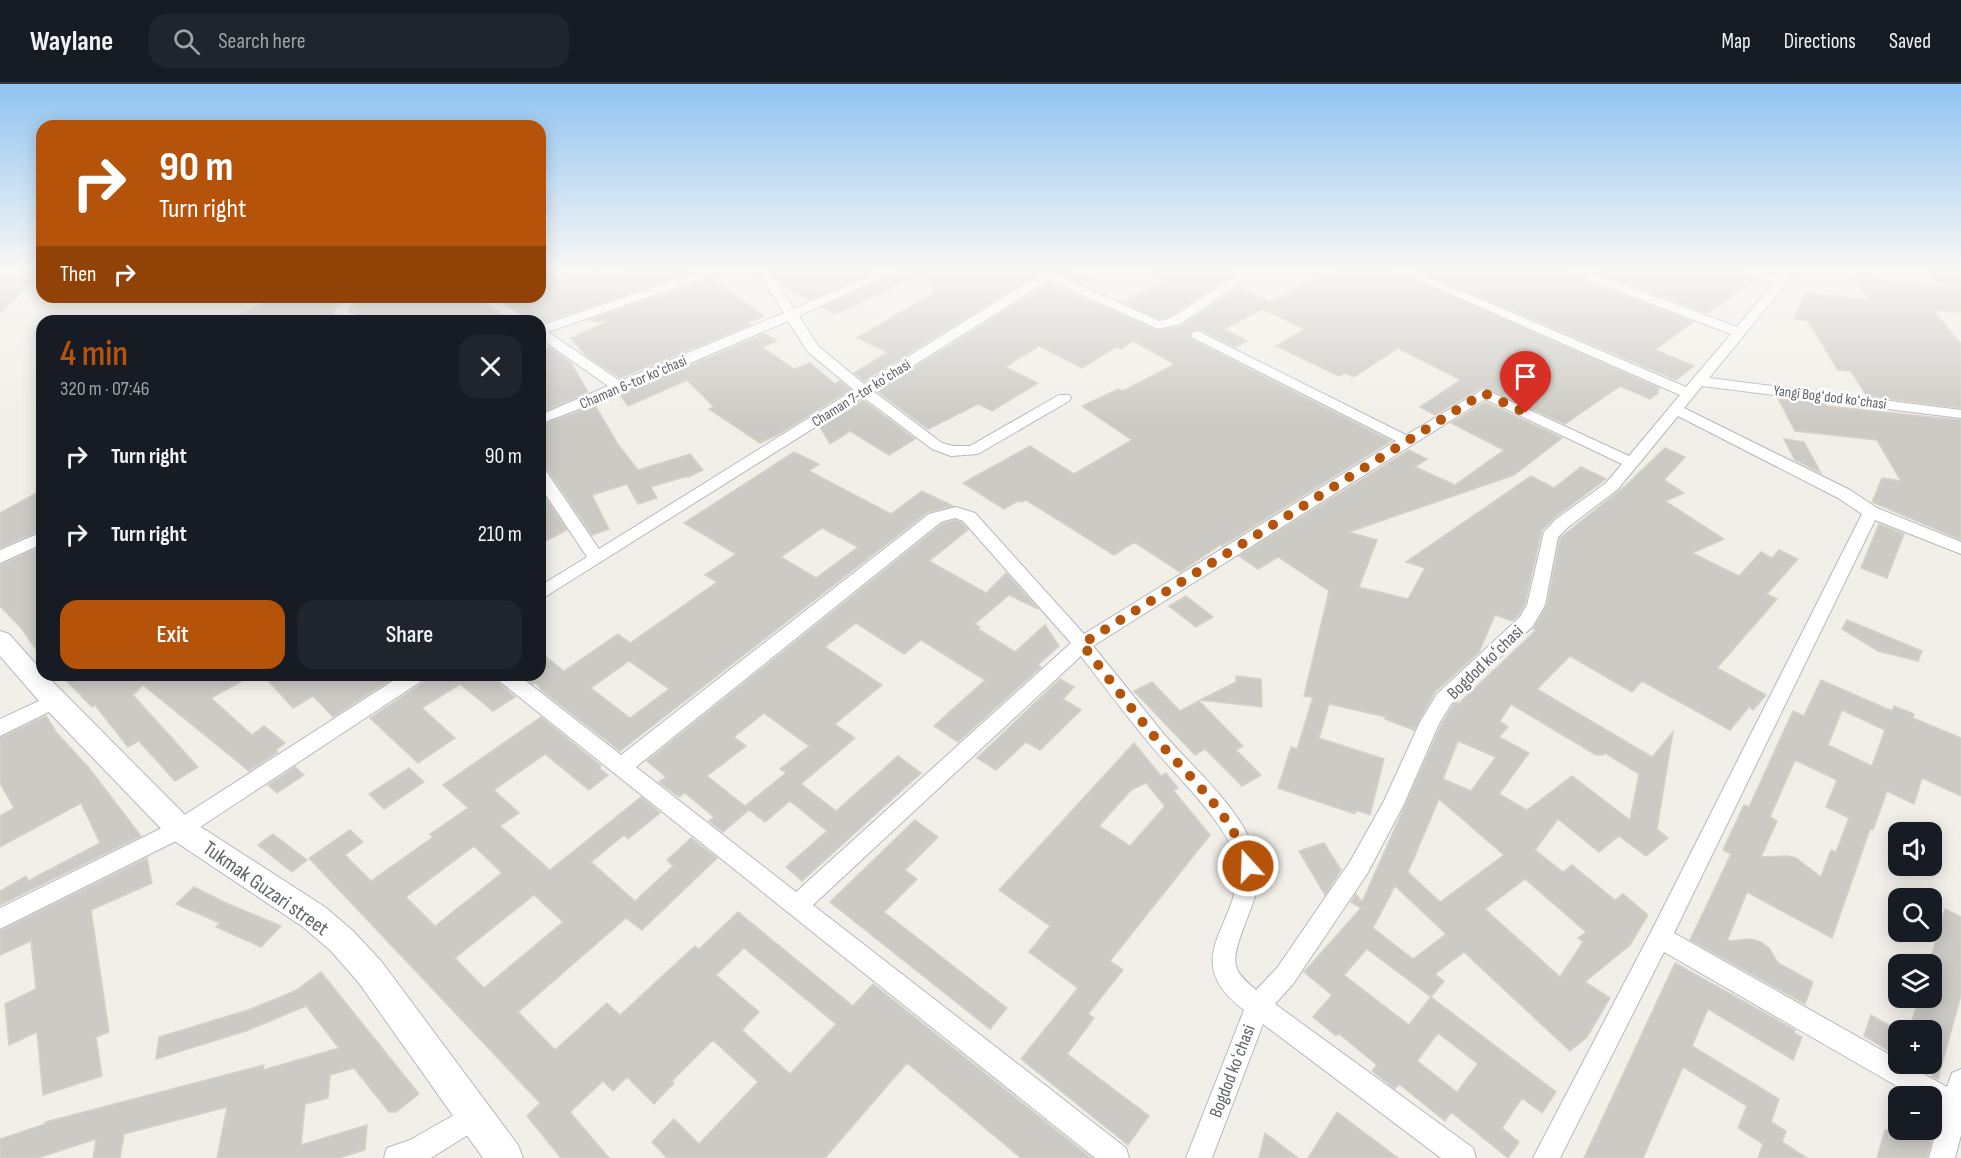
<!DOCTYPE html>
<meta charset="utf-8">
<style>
:root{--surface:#171b24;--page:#20242c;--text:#f1f3f6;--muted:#9ea1a6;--line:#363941;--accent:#b45309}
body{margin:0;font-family:"Sofia Sans Condensed",sans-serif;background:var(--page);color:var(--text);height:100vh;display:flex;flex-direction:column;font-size:22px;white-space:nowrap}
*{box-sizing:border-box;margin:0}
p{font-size:20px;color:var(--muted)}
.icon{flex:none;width:33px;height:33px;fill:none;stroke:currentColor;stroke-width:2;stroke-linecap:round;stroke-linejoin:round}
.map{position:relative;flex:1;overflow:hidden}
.drawer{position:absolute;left:36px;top:231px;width:510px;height:366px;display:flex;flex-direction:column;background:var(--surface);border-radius:18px;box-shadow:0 3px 15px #0003}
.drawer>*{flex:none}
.guide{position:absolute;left:36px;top:36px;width:510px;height:183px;border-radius:18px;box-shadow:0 3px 15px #0003;background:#b45309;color:#fff;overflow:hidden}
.controls{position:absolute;left:1888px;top:738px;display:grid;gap:12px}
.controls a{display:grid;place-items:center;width:54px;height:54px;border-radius:12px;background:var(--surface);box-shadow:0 3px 15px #0003;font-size:30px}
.pin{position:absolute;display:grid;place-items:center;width:51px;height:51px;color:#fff;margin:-62px -26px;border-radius:50% 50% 50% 0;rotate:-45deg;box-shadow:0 0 6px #0007}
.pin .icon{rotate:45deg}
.me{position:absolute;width:66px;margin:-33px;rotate:340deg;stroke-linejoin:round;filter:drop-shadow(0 0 4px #0008)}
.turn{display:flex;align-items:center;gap:21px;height:126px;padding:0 24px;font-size:27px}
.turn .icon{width:78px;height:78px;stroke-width:2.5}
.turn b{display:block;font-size:42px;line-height:51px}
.then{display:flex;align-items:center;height:57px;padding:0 24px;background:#0003;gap:12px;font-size:22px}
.round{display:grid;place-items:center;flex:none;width:63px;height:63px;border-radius:18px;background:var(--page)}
.headline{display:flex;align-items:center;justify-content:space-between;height:102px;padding:0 24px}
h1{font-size:36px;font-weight:600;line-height:45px;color:var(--accent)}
.cta{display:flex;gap:12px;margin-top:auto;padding:12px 24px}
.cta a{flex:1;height:69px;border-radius:18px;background:var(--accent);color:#fff;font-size:24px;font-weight:600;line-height:69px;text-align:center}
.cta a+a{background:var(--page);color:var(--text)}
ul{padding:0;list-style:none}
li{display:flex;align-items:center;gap:18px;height:78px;padding:0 24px}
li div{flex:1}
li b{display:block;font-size:22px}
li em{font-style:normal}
header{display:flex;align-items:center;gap:36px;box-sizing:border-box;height:84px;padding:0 30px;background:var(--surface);border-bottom:2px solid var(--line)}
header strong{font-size:28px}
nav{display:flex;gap:33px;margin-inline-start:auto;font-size:21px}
.search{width:420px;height:54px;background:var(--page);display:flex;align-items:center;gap:15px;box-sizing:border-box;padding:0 21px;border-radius:18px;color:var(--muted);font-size:22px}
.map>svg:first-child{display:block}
</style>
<header>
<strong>Waylane</strong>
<div class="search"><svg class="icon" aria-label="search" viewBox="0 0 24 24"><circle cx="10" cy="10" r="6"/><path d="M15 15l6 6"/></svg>Search here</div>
<nav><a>Map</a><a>Directions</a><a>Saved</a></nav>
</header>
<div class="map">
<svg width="1961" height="1074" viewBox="0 0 1961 1074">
<rect width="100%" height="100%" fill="#f1efe8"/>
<g fill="#cccac5" stroke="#d6d1c6" stroke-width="1.5" fill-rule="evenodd">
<polygon points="540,187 546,187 561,196 587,187 601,187 608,192 621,187 693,187 548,237 531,237 498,213 540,213"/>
<polygon points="772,187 875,187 809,216 781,202"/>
<polygon points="898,187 1042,187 864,297 854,289 888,268 857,254 935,208 925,188 835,230 823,223"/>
<polygon points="1055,187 1073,187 1092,196 1083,200"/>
<polygon points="1146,187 1239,187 1170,232 1159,235 1123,218 1167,196"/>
<polygon points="1332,187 1396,187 1659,304 1658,309 1650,315 1620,302 1565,340 1483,303 1435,331 1420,323 1461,296 1398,264 1354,293 1345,289 1339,292 1276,262 1305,245 1262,225 1224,245 1247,257 1235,263 1199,245 1193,246 1189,250 1192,256 1391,357 1222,462 1220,461 1180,488 1134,458 1114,471 1026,416 1021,418 1018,417 1004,425 963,399 1030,362 1074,390 1132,356 1082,322 1118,305 1123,307 1175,280 1133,257 1121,265 1116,263 1082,284 1039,262 1005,283 1038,299 992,327 978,320 928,345 877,307 1049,199 1158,247 1181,242 1238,203 1269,218"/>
<polygon points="1419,187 1569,187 1572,192 1693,238 1655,266 1694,282 1676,296"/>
<polygon points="1594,187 1741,187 1744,192 1755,196 1707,229"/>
<polygon points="1928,187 1961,187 1961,228 1933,226 1961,260 1961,324 1867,312 1851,287 1838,286 1808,237 1794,235 1805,209 1870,216 1854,194 1941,202"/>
<polygon points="40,190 0,230 0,192"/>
<polygon points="711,194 764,232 747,239 750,241 620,294 585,271 571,254 609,237 587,237"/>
<polygon points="285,213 340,213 331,229 343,237 226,237 269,216 275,218"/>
<polygon points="359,213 479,213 482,219 509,237 373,237 370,232 351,227"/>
<polygon points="765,250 777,257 762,263 794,285 810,279 835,300 840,297 850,306 779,350 760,359 709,325 714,323 687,296 628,322 620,311"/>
<polygon points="549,263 571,279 588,308 540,329 540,267"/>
<polygon points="1778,314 1826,320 1827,322 1961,336 1961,456 1872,418 1882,394 1901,397 1877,356 1795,347"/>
<polygon points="863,316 915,355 889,371 850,347 830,360 820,343"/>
<polygon points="1485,318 1562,354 1514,391 1349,448 1377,456 1359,503 1408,515 1425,484 1406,478 1531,392 1554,404 1581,383 1606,395 1554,434 1542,446 1525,520 1518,532 1512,537 1495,531 1479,568 1435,608 1414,646 1385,635 1386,633 1329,620 1319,654 1384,675 1370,731 1356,726 1355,730 1278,704 1291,663 1297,665 1313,613 1304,612 1329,507 1278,473 1258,485 1239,472 1409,366 1427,375 1415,383 1455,401 1504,366 1451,339"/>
<polygon points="595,321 617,359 638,386 690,370 703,386 688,393 687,392 651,403 657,414 638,420 627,400 592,411 609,445 592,451 548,386 540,383 540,342"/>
<polygon points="1784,355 1804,358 1821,389 1795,376"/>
<path d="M1665 364 1685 373 1664 396 1684 409 1665 417 1724 455 1692 469 1739 492 1761 468 1772 474 1779 466 1798 475 1767 510 1777 515 1717 584 1766 611 1753 626 1749 623 1730 646 1642 597 1632 608 1570 572 1537 605 1652 673 1673 648 1657 745 1668 754 1646 772 1619 752 1599 768 1558 735 1535 766 1563 788 1572 781 1615 816 1623 810 1648 831 1630 861 1585 898 1610 914 1587 953 1570 967 1464 868 1435 890 1444 897 1431 913 1556 1008 1542 1029 1522 1014 1502 1044 1519 1058 1508 1074 1451 1028 1445 1037 1399 1000 1395 1005 1372 987 1377 981 1338 949 1336 952 1313 933 1332 911 1304 888 1361 824 1351 818 1356 810 1362 818 1441 641 1453 621 1458 616 1456 622 1536 546 1533 545 1547 521 1560 454 1624 403ZM1511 620 1596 671H1603L1605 669 1639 690 1630 736 1572 692 1527 726 1499 710 1529 669 1499 653 1508 643 1500 637ZM1458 657 1496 673 1471 707 1443 695ZM1439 715 1504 771 1440 818 1408 788ZM1525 795 1586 848 1578 854 1583 858 1560 893 1485 825ZM1395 802 1446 850 1413 875 1373 844ZM1367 865 1431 913 1409 941 1344 891ZM1438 949 1478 980 1457 1008 1417 977Z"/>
<path d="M794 368 819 380 809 387 891 430 922 407 953 422 928 428 620 667 541 606 536 599 533 600 522 591H540V568L564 587 618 550 630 559 717 498 705 491 736 470 684 439ZM822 444 858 463 816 494 781 473ZM629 577 669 605 630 634 591 604Z"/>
<polygon points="42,406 42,446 0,464 0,429"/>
<polygon points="540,406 567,446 540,460"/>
<path d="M955 436 962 439 968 446 929 477 986 509 1006 489 1038 525 1009 511 975 540 980 543 978 545 1015 568 1045 541 1059 562 1038 581 1041 583 958 658 934 642 985 596 921 556 904 570 856 539 825 563 882 601 835 640 855 654 801 700 836 727 898 672 921 689 802 797 786 783 827 747 790 717 765 738 749 726 723 748 709 737 714 733 685 709 679 713 659 698 666 693 647 677 942 440ZM764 629 809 662 780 685 786 689 745 722 707 692 746 662 734 653Z"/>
<polygon points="1879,440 1904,450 1887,494 1861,484"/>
<polygon points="42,462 42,574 22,545 0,522 0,481"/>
<polygon points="1186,512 1213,533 1196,543 1169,522"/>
<polygon points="1847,536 1922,567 1918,577 1878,567 1842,545"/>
<polygon points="61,591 253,591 211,614 252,651 264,642 285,659 276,666 278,668 249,687 143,601 133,611 198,683 175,697 139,657 128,663 95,621 92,623"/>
<polygon points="263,591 398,591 333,633 313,612 293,624"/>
<polygon points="427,591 494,591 497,598 515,613 493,627 460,600 422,624 455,654 418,679 370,634 424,598"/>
<polygon points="1236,592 1261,595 1262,623 1200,616 1236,598"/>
<polygon points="1060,595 1074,603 1063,615 1081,626 1040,666 1026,658 996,686 977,674"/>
<path d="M1821 596 1892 627 1894 622 1914 630 1913 634 1961 654V712L1922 694 1914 720 1887 707 1873 746 1870 745 1832 854 1747 808 1727 857 1751 855 1761 858 1769 864 1778 879 1813 898 1805 920 1690 856 1731 770 1723 766 1744 721 1749 723 1793 627 1804 632ZM1842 626 1885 646 1872 682 1828 661ZM1795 676 1837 696 1826 723 1849 734 1836 768 1831 766 1821 793 1796 774 1787 772 1761 773 1777 737 1770 733Z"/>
<polygon points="1152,598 1180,627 1199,617 1243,662 1236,666 1261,691 1242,702 1205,665 1195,671 1134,607"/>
<polygon points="46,632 56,648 89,684 141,752 0,821 0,807 26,792 28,797 100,759 81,719 0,763 0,732 14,724 0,699 0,654"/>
<path d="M541 633 601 682 599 684 608 691 589 706 545 670 494 706 519 729 500 742 550 786 641 713 660 729 628 755 624 751 591 778 635 817 673 782 667 776 691 754 717 774 642 846 626 834 518 928 555 966 607 919 620 931 695 862 699 865 738 828 853 922 873 900 1091 1074H1021L907 979 825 1074H667L652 1058 674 1035 699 1060 758 998 713 956 672 997 674 999 654 1020 627 993 613 1007 603 997 570 1028 609 1074H561L527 1032 540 1019 309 774 350 746 363 758 345 771 371 797 433 753 430 750 468 724 443 701ZM474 762 502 789 435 842 406 813ZM534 811 563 838 484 904 455 874ZM744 864 836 940 790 990 742 946 759 928 716 891Z"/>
<path d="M1134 659 1161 692 1166 689 1178 704 1173 706 1210 751 1110 877 1123 886 1088 930 1094 934 1067 970 1149 1032 1128 1061 1021 975 1078 904 1029 868 1050 842 999 806ZM1152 696 1146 699 1165 722 1130 762 1099 742 1131 706Z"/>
<polygon points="295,683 304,691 277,709 268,701"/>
<polygon points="409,684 424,698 384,725 369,710"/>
<polygon points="915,736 938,753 905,786 917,795 884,828 1007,924 990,945 830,818"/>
<polygon points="273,750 307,776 292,788 258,761"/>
<polygon points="1324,759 1341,786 1325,811 1299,767"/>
<polygon points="147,774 152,799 91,826 109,948 96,953 102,992 43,1011 37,948 9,961 5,920 36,905 31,857 0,871 0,847"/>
<polygon points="194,803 224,818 281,842 261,863 216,843 220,839 176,820"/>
<polygon points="1945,825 1961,833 1961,911 1938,995 1932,992 1932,946 1909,946 1919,914 1932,914 1932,880 1929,880"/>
<polygon points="1675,879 1795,946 1794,949 1802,953 1793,976 1708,925 1692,962 1779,1015 1771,1038 1786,1047 1782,1058 1807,1074 1758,1074 1763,1060 1738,1044 1747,1022 1683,983 1643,1074 1584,1074"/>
<polygon points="321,888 419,1010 396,1028 389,1028 354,984 330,991 328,1014 305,1020 301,1061 367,1041 365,1066 339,1074 217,1074 227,1023 124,1050 120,1074 93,1074 96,1055 38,1074 0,1074 0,1055 45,1040 45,1038 264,981 263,986 339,964 306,922 246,947 156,975 159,953 248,926 295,907"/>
<polygon points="1871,931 1899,947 1899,973 1864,952"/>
<polygon points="1337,1028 1398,1074 1308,1074"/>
<polygon points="1885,1046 1934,1046 1927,1074 1877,1074"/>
<polygon points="1265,1049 1298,1074 1259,1074"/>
</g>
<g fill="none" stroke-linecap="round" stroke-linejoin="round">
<g stroke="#b5b8bc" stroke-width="2">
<g id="minor">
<polygon points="700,187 717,187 715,190 548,248 620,297 784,229 757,187 769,187 794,225 880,187 896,187 799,232 818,262 864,300 1044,188 1052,188 1159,237 1171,234 1243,187 1257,187 1180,240 1158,245 1049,196 873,307 942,359 953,362 970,362 1059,311 1069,311 1071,314 1069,317 978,370 951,372 932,365 863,313 540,516 540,502 587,473 540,402 540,385 546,387 599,465 854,306 808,268 788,237 625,307 540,340 540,331 608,302 540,254 540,242"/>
<path d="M1398 187H1414L1686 303 1731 250 1573 190 1571 187H1588L1737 243 1773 200 1745 190 1743 187H1760L1778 193 1784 187H1796L1709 294 1961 326V334L1702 302 1684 324 1850 406 1877 424 1961 458V470L1875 436 1674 849 1899 976V980H1906L1947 1003 1952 989 1961 985V1051L1955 1074H1929L1941 1028 1932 1023V1012H1914L1664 868 1560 1074H1533L1652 846 1862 430 1838 414 1678 332 1618 405 1567 444 1558 453 1545 521 1533 542 1451 620 1439 640 1404 720 1367 790 1293 900 1275 920 1473 1064 1476 1074H1441L1263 940 1212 1074H1186L1244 926C1175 874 1242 840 1237 782 1234 745 1172 688 1148 658 1125 630 1103 601 1081 572L813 821 1126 1064 1129 1074H1095L498 596 496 591H518L621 671 929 430 956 423 975 429 1084 550 1396 357 1193 254 1191 251 1193 248 1198 247 1406 351 1484 305 1629 372 1680 311ZM1485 315 1622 380 1606 399 1555 436 1544 448 1527 521 1520 533 1437 610 1420 638 1384 717 1351 776 1277 884 1256 906C1249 900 1238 891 1236 882 1230 858 1265 811 1258 780 1249 730 1194 686 1162 648 1139 619 1116 590 1093 562ZM955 434 963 437 1071 559 796 808 636 683 941 438Z"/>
<path d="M342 213H357L348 228 369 234 371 237C357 237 343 238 333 229L341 219Z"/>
<polygon points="481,213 494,213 529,237 513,237 483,217"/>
<polygon points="42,448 42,460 0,479 0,466"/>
<polygon points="402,591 425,591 423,596 188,751 0,845 0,824 172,739"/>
<polygon points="54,610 61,612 64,617 61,622 0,652 0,635"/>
<polygon points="475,1019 484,1023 488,1032 484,1041 431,1074 384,1074 387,1064 410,1056"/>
</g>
</g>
<g stroke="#b5b8bc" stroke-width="2">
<polygon id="tertiary" points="0,547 9,550 42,587 42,591 46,591 190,736 325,823 353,847 381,877 518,1061 523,1074 483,1074 359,899 331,867 303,843 170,754 45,624 0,572"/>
</g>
<use href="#minor" fill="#fff" fill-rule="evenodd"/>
<use href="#tertiary" fill="#fff" fill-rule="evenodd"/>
</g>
<linearGradient id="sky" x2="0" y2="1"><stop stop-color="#8fc3f1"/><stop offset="0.55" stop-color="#f9f8f5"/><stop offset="1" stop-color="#f9f8f5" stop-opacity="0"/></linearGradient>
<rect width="1961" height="337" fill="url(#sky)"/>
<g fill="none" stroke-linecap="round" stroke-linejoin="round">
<path stroke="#b45309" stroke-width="10" stroke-dasharray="0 18" d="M1248 782C1235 733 1191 695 1158 657 1132 626 1107 592 1082 560L1484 309 1526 329"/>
</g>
<g text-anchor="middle" stroke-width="5" stroke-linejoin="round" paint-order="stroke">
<g font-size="15" fill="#5f6368" stroke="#fff">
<text transform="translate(633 298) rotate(-23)" y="5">Chaman 6-tor koʻchasi</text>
<text transform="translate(861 309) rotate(-32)" y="5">Chaman 7-tor koʻchasi</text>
<text transform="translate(1830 313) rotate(7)" y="5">Yangi Bogʻdod koʻchasi</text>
</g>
<g font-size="18" fill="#5f6368" stroke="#fff">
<text transform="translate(1485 578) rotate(-44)" y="6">Bogdod koʻchasi</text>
<text transform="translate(1232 987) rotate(-69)" y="6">Bogdod koʻchasi</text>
</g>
<g font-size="21" fill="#5f6368" stroke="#fff">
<text transform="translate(266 804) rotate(35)" y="7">Tukmak Guzari street</text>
</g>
</g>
</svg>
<div class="controls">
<a><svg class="icon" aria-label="sound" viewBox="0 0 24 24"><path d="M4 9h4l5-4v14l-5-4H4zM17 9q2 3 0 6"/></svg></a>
<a><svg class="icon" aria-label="search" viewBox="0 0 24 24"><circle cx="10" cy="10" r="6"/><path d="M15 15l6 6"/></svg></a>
<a><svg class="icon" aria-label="layers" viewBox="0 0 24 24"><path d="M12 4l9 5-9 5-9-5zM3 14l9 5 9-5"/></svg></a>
<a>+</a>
<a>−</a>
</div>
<div class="pin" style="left:1526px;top:329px;background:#d93025"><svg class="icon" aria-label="arrive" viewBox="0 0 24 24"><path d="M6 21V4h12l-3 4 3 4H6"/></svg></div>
<svg class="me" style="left:1248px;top:782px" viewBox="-20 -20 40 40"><circle r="17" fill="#b45309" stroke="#fff" stroke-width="3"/><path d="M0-11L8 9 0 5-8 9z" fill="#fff"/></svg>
<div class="guide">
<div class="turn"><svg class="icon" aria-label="right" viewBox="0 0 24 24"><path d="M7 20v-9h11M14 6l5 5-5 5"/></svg><div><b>90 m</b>Turn right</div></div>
<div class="then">Then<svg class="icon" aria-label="right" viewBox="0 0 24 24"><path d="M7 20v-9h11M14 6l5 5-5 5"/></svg></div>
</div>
<section class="drawer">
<div class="headline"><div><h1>4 min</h1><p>320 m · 07:46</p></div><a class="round"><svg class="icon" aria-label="close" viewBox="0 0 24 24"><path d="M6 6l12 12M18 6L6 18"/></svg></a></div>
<ul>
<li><svg class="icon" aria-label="right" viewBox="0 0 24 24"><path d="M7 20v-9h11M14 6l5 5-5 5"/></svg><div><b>Turn right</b></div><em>90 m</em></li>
<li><svg class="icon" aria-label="right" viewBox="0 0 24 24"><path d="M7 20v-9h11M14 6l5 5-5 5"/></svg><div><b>Turn right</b></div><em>210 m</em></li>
</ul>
<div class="cta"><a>Exit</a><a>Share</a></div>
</section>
</div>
